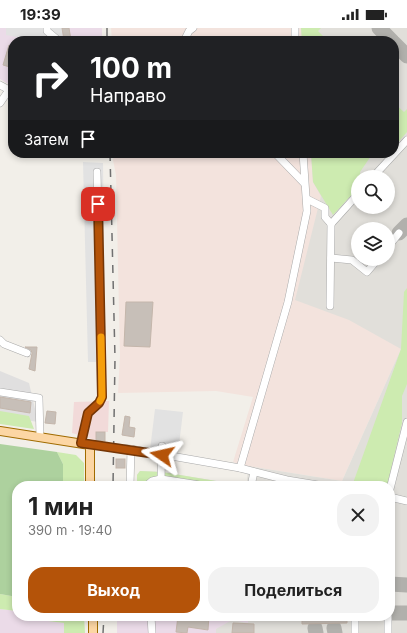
<!DOCTYPE html>
<html lang="ru">
<meta charset="utf-8">
<style>
:root{--surface:#fff;--page:#f2f2f2;--text:#222;--muted:#767676;--accent:#b45309}
body{margin:0;font-family:Inter,sans-serif;background:var(--page);color:var(--text);height:100vh;display:flex;flex-direction:column;font-size:15px;white-space:nowrap}
*{box-sizing:border-box;margin:0}
p{font-size:13px;color:var(--muted)}
.icon{flex:none;width:22px;height:22px;fill:none;stroke:currentColor;stroke-width:2;stroke-linecap:round;stroke-linejoin:round}
.map{position:relative;flex:1;overflow:hidden}
.panel{position:absolute;left:12px;top:453px;width:383px;height:140px;display:flex;flex-direction:column;background:var(--surface);border-radius:16px;box-shadow:0 2px 6px #0003}
.panel>*{flex:none}
.top-card{position:absolute;left:8px;top:8px;width:391px;height:122px;border-radius:16px;box-shadow:0 2px 6px #0003;background:#202124;color:#fff;overflow:hidden}
.buttons{position:absolute;left:351px;top:142px;display:grid;gap:8px}
.buttons a{display:grid;place-items:center;width:44px;height:44px;border-radius:50%;background:var(--surface);box-shadow:0 2px 6px #0003;font-size:20px}
.pin{position:absolute;display:grid;place-items:center;width:34px;height:34px;color:#fff;margin:-17px;border-radius:8px;box-shadow:0 2px 6px #0006}
.me{position:absolute;width:44px;margin:-22px;rotate:281deg;stroke-linejoin:round;filter:drop-shadow(0 0 3px #0008)}
.turn{display:flex;align-items:center;gap:14px;height:84px;padding:0 16px;font-size:18px}
.turn .icon{width:52px;height:52px;stroke-width:2.5}
.turn b{display:block;font-size:28px;line-height:34px}
.then{display:flex;align-items:center;height:38px;padding:0 16px;background:#0003;gap:8px;font-size:15px}
.round{display:grid;place-items:center;flex:none;width:42px;height:42px;border-radius:16px;background:var(--page)}
.headline{display:flex;align-items:center;justify-content:space-between;height:68px;padding:0 16px}
h1{font-size:24px;font-weight:700;line-height:30px}
.button{display:flex;gap:8px;margin-top:auto;padding:8px 16px}
.button a{flex:1;height:46px;border-radius:16px;background:var(--accent);color:#fff;font-size:16px;font-weight:700;line-height:46px;text-align:center}
.button a+a{background:var(--page);color:var(--text)}
.status{display:flex;justify-content:space-between;align-items:center;height:28px;padding:0 20px;background:var(--surface);direction:ltr}
.status svg{height:11px;fill:currentColor}
.map>svg:first-child{display:block}
</style>
<div class="status"><b>19:39</b><svg viewBox="0 0 49 12"><path d="M0 12V9h3v3zM5 12V6h3v6zM10 12V3h3v9zM15 12V0h3v12zM26 1h20v11H26zM47 4h2v5h-2z"/></svg></div>
<div class="map">
<svg width="407" height="605" viewBox="0 0 407 605">
<rect width="100%" height="100%" fill="#f2efe9"/>
<polygon fill="#e0dfdf" points="0,343 29,355 38,394 0,388"/>
<polygon fill="#f2dad9" points="109,373 108,404 96,404 96,412 72,405 74,374"/>
<g fill="#ebdbe8">
<polygon points="0,0 102,0 102,13 13,13 13,59 0,51"/>
<polygon points="0,581 17,583 17,588 33,588 33,591 64,595 64,605 0,605"/>
<polygon points="117,588 248,588 249,595 216,601 216,605 117,605"/>
</g>
<path fill="#f3e3dd" fill-rule="evenodd" d="M111 0H407V260L401 321 342 453 241 437 233 434 253 369 216 363 118 365 120 327 116 147 113 132 115 125H394V13H112ZM358 149H388V179H358ZM358 201H388V231H358Z"/>
<path fill="#e1dfda" fill-rule="evenodd" d="M301 0H407V605H216V601L232 592 248 595V588H390V458H137V447L140 443 162 444 241 457 242 454 247 455 248 438 342 453 401 321 349 292 295 272 321 168 313 154 311 125H394V13H302ZM358 149H388V179H358ZM358 201H388V231H358Z"/>
<g fill="#cdebb0">
<polygon points="301,0 321,0 318,3 328,13 302,13"/>
<polygon points="394,75 404,84 407,81 407,104 394,119"/>
<polygon points="311,125 373,125 360,144 361,149 358,149 358,160 333,187 313,154"/>
<polygon points="407,260 407,356 402,368 402,395 387,458 352,458 401,321 404,264"/>
<polygon points="0,383 29,388 34,401 0,396"/>
<polygon points="57,424 76,427 84,435 84,458 63,458 63,436"/>
<polygon points="140,443 162,444 234,456 234,458 137,458 137,447"/>
<polygon points="0,566 17,569 17,583 0,581"/>
<polygon points="33,588 60,588 63,591 63,588 84,588 85,605 64,605 64,595 33,591"/>
</g>
<polygon fill="#add19e" points="0,416 57,424 63,436 63,458 17,458 17,569 0,566"/>
<g fill="#e2e2e2">
<polygon points="6,0 62,0 63,12 37,13 6,7"/>
<polygon points="83,134 103,135 106,370 97,365 96,334 88,334"/>
<polygon points="155,381 183,384 178,425 150,422"/>
</g>
<g fill="none" stroke-linecap="round" stroke-linejoin="round">
<g stroke="#b1b0ac" stroke-width="15">
<polyline points="379,0 392,13"/>
<polyline points="394,15 407,28"/>
<polyline points="399,205 407,197"/>
<polyline points="390,556 407,557"/>
<polyline points="390,585 407,585"/>
<polyline points="315,600 316,605"/>
<polyline points="334,600 335,605"/>
</g>
</g>
<g fill="#c7bfb8" stroke="#c4b6ab">
<polygon points="62,0 69,0 71,12 64,12"/>
<polygon points="9,17 13,18 13,40 3,37"/>
<polygon points="126,274 153,274 150,319 124,318"/>
<polygon points="25,319 37,319 35,343 29,341 32,325 31,322"/>
<polygon points="0,369 31,374 30,385 0,380"/>
<polygon points="47,383 56,384 55,396 45,395"/>
<polygon points="125,388 130,389 129,399 135,400 134,409 122,407"/>
<rect x="96" y="404" width="9" height="9"/>
<rect x="116" y="431" width="9" height="9"/>
<polygon points="178,588 209,588 208,602 188,599 187,605 176,604"/>
<polygon points="302,588 347,588 347,595 302,596"/>
<polygon points="233,595 254,596 254,605 232,605"/>
</g>
<g fill="none" stroke-linecap="round" stroke-linejoin="round">
<g stroke="#a9a9a9" stroke-width="8">
<g id="minor">
<polyline points="47,0 47,3 59,13"/>
<polyline points="295,0 295,13"/>
<polyline points="184,13 189,3 193,0"/>
<polyline points="0,57 13,64"/>
<polyline points="0,75 9,62"/>
<polyline points="275,125 304,155"/>
<polyline points="373,149 407,112"/>
<polyline points="307,171 325,180 325,189 331,196 330,278"/>
<polyline points="331,196 358,166"/>
<polyline points="388,219 399,205"/>
<polyline points="331,230 352,232 367,244 378,231"/>
<polyline points="0,312 4,316 27,325"/>
<polyline points="0,364 39,370 40,409"/>
<polyline points="81,415 88,385 99,375 102,369 97,144"/>
<polyline points="90,417 131,421 240,440 287,452 324,458"/>
<polyline points="240,440 288,274 307,183 303,125"/>
<polyline points="161,451 162,418"/>
<polyline points="130,458 131,421"/>
<polyline points="146,458 152,453 161,451 206,458"/>
<polyline points="251,458 254,444"/>
<polyline points="390,461 407,394"/>
<polyline points="390,469 407,473"/>
<polyline points="151,588 152,605"/>
<polyline points="388,588 388,605"/>
<polyline points="355,605 355,588"/>
</g>
</g>
<g stroke="#a06b00" stroke-width="10">
<g id="major">
<polyline points="0,403 90,417 90,458"/>
<polyline points="93,588 93,605"/>
</g>
</g>
<use href="#minor" stroke="#fff" stroke-width="7"/>
<use href="#major" stroke="#fcd6a4" stroke-width="8"/>
<g stroke="#707070" stroke-width="1.5" stroke-dasharray="8 8" stroke-linecap="butt">
<polyline points="107,0 107,13"/>
<polyline points="110,125 115,330 113,458"/>
<polyline points="103,605 104,588"/>
</g>
</g>
<g fill="none" stroke-linecap="round" stroke-linejoin="round">
<g stroke="#753606" stroke-width="10">
<polyline id="route" points="98,176 102,369 99,375 88,385 81,415 162,427"/>
</g>
<use href="#route" stroke="#b45309" stroke-width="7"/>
<polyline stroke="#f59e0b" stroke-width="7" points="100,373 102,369 101,309"/>
</g>
</svg>
<div class="buttons">
<a><svg class="icon" aria-label="search" viewBox="0 0 24 24"><circle cx="10" cy="10" r="6"/><path d="M15 15l6 6"/></svg></a>
<a><svg class="icon" aria-label="layers" viewBox="0 0 24 24"><path d="M12 4l9 5-9 5-9-5zM3 14l9 5 9-5"/></svg></a>
</div>
<div class="pin" style="left:98px;top:176px;background:#d93025"><svg class="icon" aria-label="arrive" viewBox="0 0 24 24"><path d="M6 21V4h12l-3 4 3 4H6"/></svg></div>
<svg class="me" style="left:162px;top:427px" viewBox="-20 -20 40 40"><path d="M0-17L14 15 0 8-14 15z" fill="#b45309" stroke="#fff" stroke-width="4"/></svg>
<div class="top-card">
<div class="turn"><svg class="icon" aria-label="right" viewBox="0 0 24 24"><path d="M7 20v-9h11M14 6l5 5-5 5"/></svg><div><b>100 m</b>Направо</div></div>
<div class="then">Затем<svg class="icon" aria-label="arrive" viewBox="0 0 24 24"><path d="M6 21V4h12l-3 4 3 4H6"/></svg></div>
</div>
<section class="panel">
<div class="headline"><div><h1>1 мин</h1><p>390 m · 19:40</p></div><a class="round"><svg class="icon" aria-label="close" viewBox="0 0 24 24"><path d="M6 6l12 12M18 6L6 18"/></svg></a></div>
<div class="button"><a>Выход</a><a>Поделиться</a></div>
</section>
</div>
